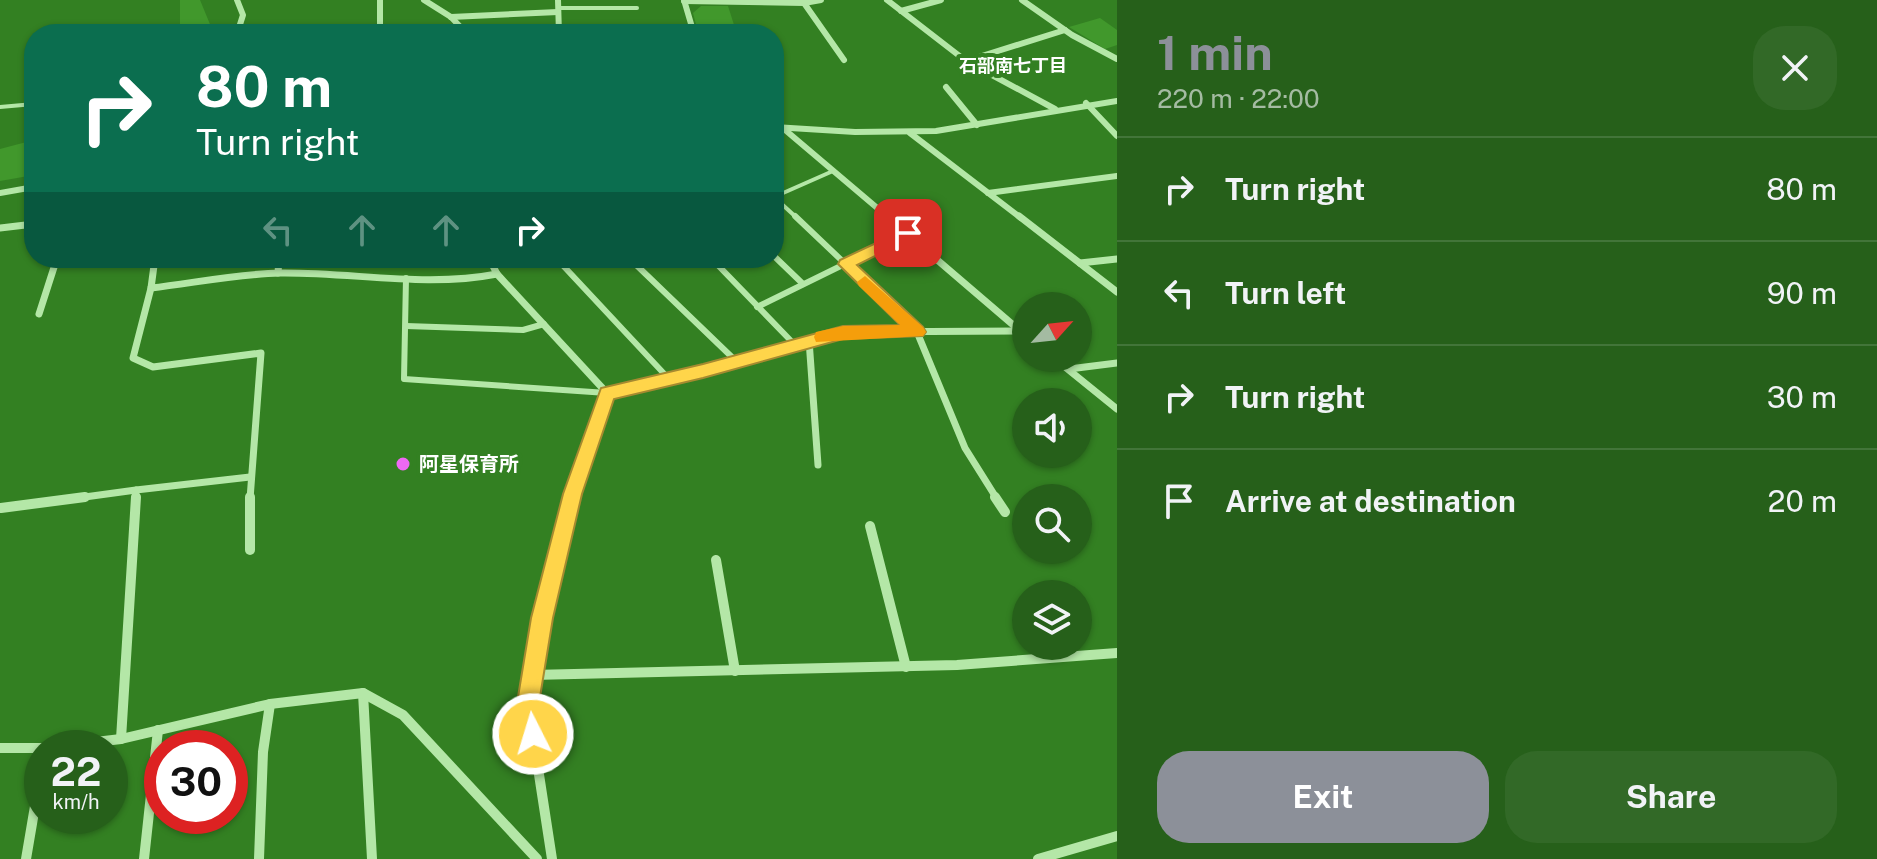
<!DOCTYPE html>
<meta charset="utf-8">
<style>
:root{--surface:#26601a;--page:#326927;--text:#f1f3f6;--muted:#a4bba2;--line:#427539;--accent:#8c9099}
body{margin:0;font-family:"Public Sans","Noto Sans JP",sans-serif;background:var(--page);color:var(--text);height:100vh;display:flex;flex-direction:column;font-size:30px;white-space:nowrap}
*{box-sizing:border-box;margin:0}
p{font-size:26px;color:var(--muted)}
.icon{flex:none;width:44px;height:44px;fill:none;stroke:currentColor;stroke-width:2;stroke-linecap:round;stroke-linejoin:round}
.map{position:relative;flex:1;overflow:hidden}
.side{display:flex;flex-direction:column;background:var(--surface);width:760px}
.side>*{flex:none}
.top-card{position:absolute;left:24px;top:24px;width:760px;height:244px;border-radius:32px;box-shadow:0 2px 6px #0004;background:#0b6e4f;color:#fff;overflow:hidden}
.needle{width:52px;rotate:63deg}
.fabs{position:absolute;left:1012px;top:292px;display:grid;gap:16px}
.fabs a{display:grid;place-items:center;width:80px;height:80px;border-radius:50%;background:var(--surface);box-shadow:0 2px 6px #0004;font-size:40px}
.speed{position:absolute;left:24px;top:730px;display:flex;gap:16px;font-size:40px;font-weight:700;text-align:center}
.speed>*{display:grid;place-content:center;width:104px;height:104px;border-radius:50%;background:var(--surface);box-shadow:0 2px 6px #0004;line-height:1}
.speed small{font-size:20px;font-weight:400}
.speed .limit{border:12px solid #d22;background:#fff;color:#111}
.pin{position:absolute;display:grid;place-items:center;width:68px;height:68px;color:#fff;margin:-34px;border-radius:16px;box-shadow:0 4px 12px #0006}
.me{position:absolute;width:88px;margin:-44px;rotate:355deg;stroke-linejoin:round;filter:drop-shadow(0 0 6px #0008)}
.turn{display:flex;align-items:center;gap:28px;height:168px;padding:0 40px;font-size:36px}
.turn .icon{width:104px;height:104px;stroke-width:2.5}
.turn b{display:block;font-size:56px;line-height:68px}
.lanes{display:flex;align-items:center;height:76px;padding:0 40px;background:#0003;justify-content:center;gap:40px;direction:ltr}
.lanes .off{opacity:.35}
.round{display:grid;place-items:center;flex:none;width:84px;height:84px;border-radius:32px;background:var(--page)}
.headline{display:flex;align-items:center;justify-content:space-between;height:136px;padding:0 40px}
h1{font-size:48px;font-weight:700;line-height:60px;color:var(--accent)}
.primary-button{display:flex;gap:16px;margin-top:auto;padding:16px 40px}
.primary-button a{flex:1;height:92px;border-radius:32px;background:var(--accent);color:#fff;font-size:32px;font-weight:700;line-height:92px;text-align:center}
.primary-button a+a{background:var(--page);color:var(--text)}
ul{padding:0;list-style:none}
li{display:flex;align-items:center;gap:24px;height:104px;padding:0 40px;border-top:2px solid var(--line)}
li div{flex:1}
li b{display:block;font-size:30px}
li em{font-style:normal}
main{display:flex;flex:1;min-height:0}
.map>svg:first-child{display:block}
</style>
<main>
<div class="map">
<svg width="1117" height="859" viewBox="0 0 1117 859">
<rect width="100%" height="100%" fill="#338022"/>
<g fill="#41982c">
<polygon points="180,0 200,0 214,34 177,34 180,25"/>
<polygon points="701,6 728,6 735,28 697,28 693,13"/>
<polygon points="1100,18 1117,30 1117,45 1105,49 1069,27"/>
<polygon points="34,140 34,175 0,181 0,149"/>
</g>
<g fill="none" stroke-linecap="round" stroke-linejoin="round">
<g stroke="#b4e7a7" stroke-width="4">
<polyline points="558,8 637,8"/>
<polyline points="559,33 615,33"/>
<polyline points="0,107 34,104"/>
<polyline points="774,197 797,218"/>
<polyline points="774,197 833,171"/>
</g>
<g stroke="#b4e7a7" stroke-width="6">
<polyline points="795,216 917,332"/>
<polyline points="774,256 803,284"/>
<polyline points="556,258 669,379"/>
<polyline points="629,258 736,361"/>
<polyline points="711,258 794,344"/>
<polyline points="406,278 404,379 607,393"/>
<polyline points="757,307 908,233"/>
<polyline points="406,326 523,330 544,324"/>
</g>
<g stroke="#b4e7a7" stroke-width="6">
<polyline points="237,0 243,15 237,34"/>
<polyline points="380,0 380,34"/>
<polyline points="424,0 451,17 467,34"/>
<polyline points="558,0 559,34"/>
<polyline points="684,0 694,34"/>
<polyline points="887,0 966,61 1055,109"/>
<polyline points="1022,0 1072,35 1117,59"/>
<polyline points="684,1 804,3 821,0"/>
<polyline points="804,3 844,60"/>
<polyline points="901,11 941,0"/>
<polyline points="451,17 558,12"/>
<polyline points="966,61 1065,30"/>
<polyline points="946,87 977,125"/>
<polyline points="1086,103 1117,136"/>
<polyline points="774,127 855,132 936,131 1117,101"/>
<polyline points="784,129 889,218"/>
<polyline points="910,133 1021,218"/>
<polyline points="0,193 34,187"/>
<polyline points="988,193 1117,176"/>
</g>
<g stroke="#b4e7a7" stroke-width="7">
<polyline points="886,216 1026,336"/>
<polyline points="1019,216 1117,292"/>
<polyline points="0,228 34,224"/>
<polyline points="155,258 151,288 133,358 153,367 261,353 250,499"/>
<polyline points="495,258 493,266 497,274 607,393"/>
<polyline points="1080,263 1117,259"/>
<polyline points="278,273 279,258"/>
<path d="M151 288C194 283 237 274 280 273 353 272 425 288 497 274"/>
<polyline points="39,314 57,258"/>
<polyline points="917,332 965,448 997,499"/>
<polyline points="809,340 818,465"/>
<polyline points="1054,358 1117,409"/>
<polyline points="1069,369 1117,363"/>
<polyline points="607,393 703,371 843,332 1019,331"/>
<polyline points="70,499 136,490"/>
<polyline points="135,499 136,490 250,477"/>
<polyline points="571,499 607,393"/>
</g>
<g stroke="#b4e7a7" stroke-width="10">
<polyline points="250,497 250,550"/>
<polyline points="995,497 1005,512"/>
<polyline points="1,508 85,497"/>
<polyline points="870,526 906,667"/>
<polyline points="716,560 735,671"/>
<polyline points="532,675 957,665 1117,653"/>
<polyline points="363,693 372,859"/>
<polyline points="121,739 136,497"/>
<polyline points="0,748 45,748 121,739 270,704 363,693 403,715 537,859"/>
<polyline points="26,859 42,765"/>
<polyline points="144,859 158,730"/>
<polyline points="259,859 263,752 270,704"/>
<polyline points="552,859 528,703 542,618 571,497"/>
<polyline points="1038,859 1117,836"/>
</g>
</g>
<polygon fill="#ffd54a" stroke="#a68a30" stroke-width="2" points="908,228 916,233 913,237 857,265 923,327 926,332 923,336 843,339 703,378 614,399 582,494 553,618 539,703 544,734 541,742 533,745 525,742 517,703 531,618 563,494 601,388 703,364 843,326 900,325 838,264 840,260"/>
<polygon fill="#f59e0b" points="865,276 923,327 926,332 923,336 816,342 814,337 816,332 843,326 900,325 859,286 857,282"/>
<circle fill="#ee69f3" stroke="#338022" stroke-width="3" cx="403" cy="464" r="8"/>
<g text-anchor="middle" stroke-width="8" stroke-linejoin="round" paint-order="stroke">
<g font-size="18" font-weight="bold" fill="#fff" stroke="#338022">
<text x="1013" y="72">石部南七丁目</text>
</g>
<g font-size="20" font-weight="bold" fill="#fff" stroke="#338022" text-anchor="start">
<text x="419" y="471">阿星保育所</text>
</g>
</g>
</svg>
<div class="fabs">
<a><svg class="needle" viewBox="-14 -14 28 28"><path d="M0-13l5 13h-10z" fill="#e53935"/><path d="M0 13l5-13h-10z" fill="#a4bba2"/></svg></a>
<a><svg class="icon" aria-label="sound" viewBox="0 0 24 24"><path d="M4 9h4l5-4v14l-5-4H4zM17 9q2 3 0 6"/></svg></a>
<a><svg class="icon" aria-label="search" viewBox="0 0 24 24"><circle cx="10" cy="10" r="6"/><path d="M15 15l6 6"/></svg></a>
<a><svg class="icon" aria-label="layers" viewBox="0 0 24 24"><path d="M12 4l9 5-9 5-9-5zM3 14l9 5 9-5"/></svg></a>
</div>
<div class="speed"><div>22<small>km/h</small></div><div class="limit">30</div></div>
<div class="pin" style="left:908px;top:233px;background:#d93025"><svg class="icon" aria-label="arrive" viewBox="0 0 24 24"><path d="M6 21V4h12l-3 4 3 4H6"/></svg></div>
<svg class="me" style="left:533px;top:734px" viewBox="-20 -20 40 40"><circle r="17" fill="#ffd54a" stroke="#fff" stroke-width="3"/><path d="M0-11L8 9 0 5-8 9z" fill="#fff"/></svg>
<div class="top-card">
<div class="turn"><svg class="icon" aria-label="right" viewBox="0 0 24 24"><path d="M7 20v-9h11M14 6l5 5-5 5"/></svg><div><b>80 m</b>Turn right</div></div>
<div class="lanes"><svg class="icon off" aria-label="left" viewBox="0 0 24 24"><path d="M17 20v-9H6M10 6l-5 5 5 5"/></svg><svg class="icon off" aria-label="ahead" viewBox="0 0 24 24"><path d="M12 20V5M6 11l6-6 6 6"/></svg><svg class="icon off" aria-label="ahead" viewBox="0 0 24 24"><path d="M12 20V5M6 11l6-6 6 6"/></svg><svg class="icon" aria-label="right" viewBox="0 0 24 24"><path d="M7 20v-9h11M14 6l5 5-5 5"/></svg></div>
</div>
</div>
<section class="side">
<div class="headline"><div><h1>1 min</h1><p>220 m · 22:00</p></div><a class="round"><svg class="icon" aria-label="close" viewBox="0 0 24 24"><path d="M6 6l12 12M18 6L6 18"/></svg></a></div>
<ul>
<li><svg class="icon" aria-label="right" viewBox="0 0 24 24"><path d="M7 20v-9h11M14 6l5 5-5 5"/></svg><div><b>Turn right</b></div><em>80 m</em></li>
<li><svg class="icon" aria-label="left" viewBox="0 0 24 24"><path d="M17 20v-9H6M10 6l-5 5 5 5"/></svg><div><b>Turn left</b></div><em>90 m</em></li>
<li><svg class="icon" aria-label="right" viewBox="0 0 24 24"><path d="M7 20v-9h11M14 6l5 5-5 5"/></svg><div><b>Turn right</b></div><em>30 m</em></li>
<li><svg class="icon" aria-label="arrive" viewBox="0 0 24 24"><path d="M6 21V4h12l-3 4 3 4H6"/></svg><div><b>Arrive at destination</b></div><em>20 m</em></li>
</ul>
<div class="primary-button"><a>Exit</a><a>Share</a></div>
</section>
</main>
